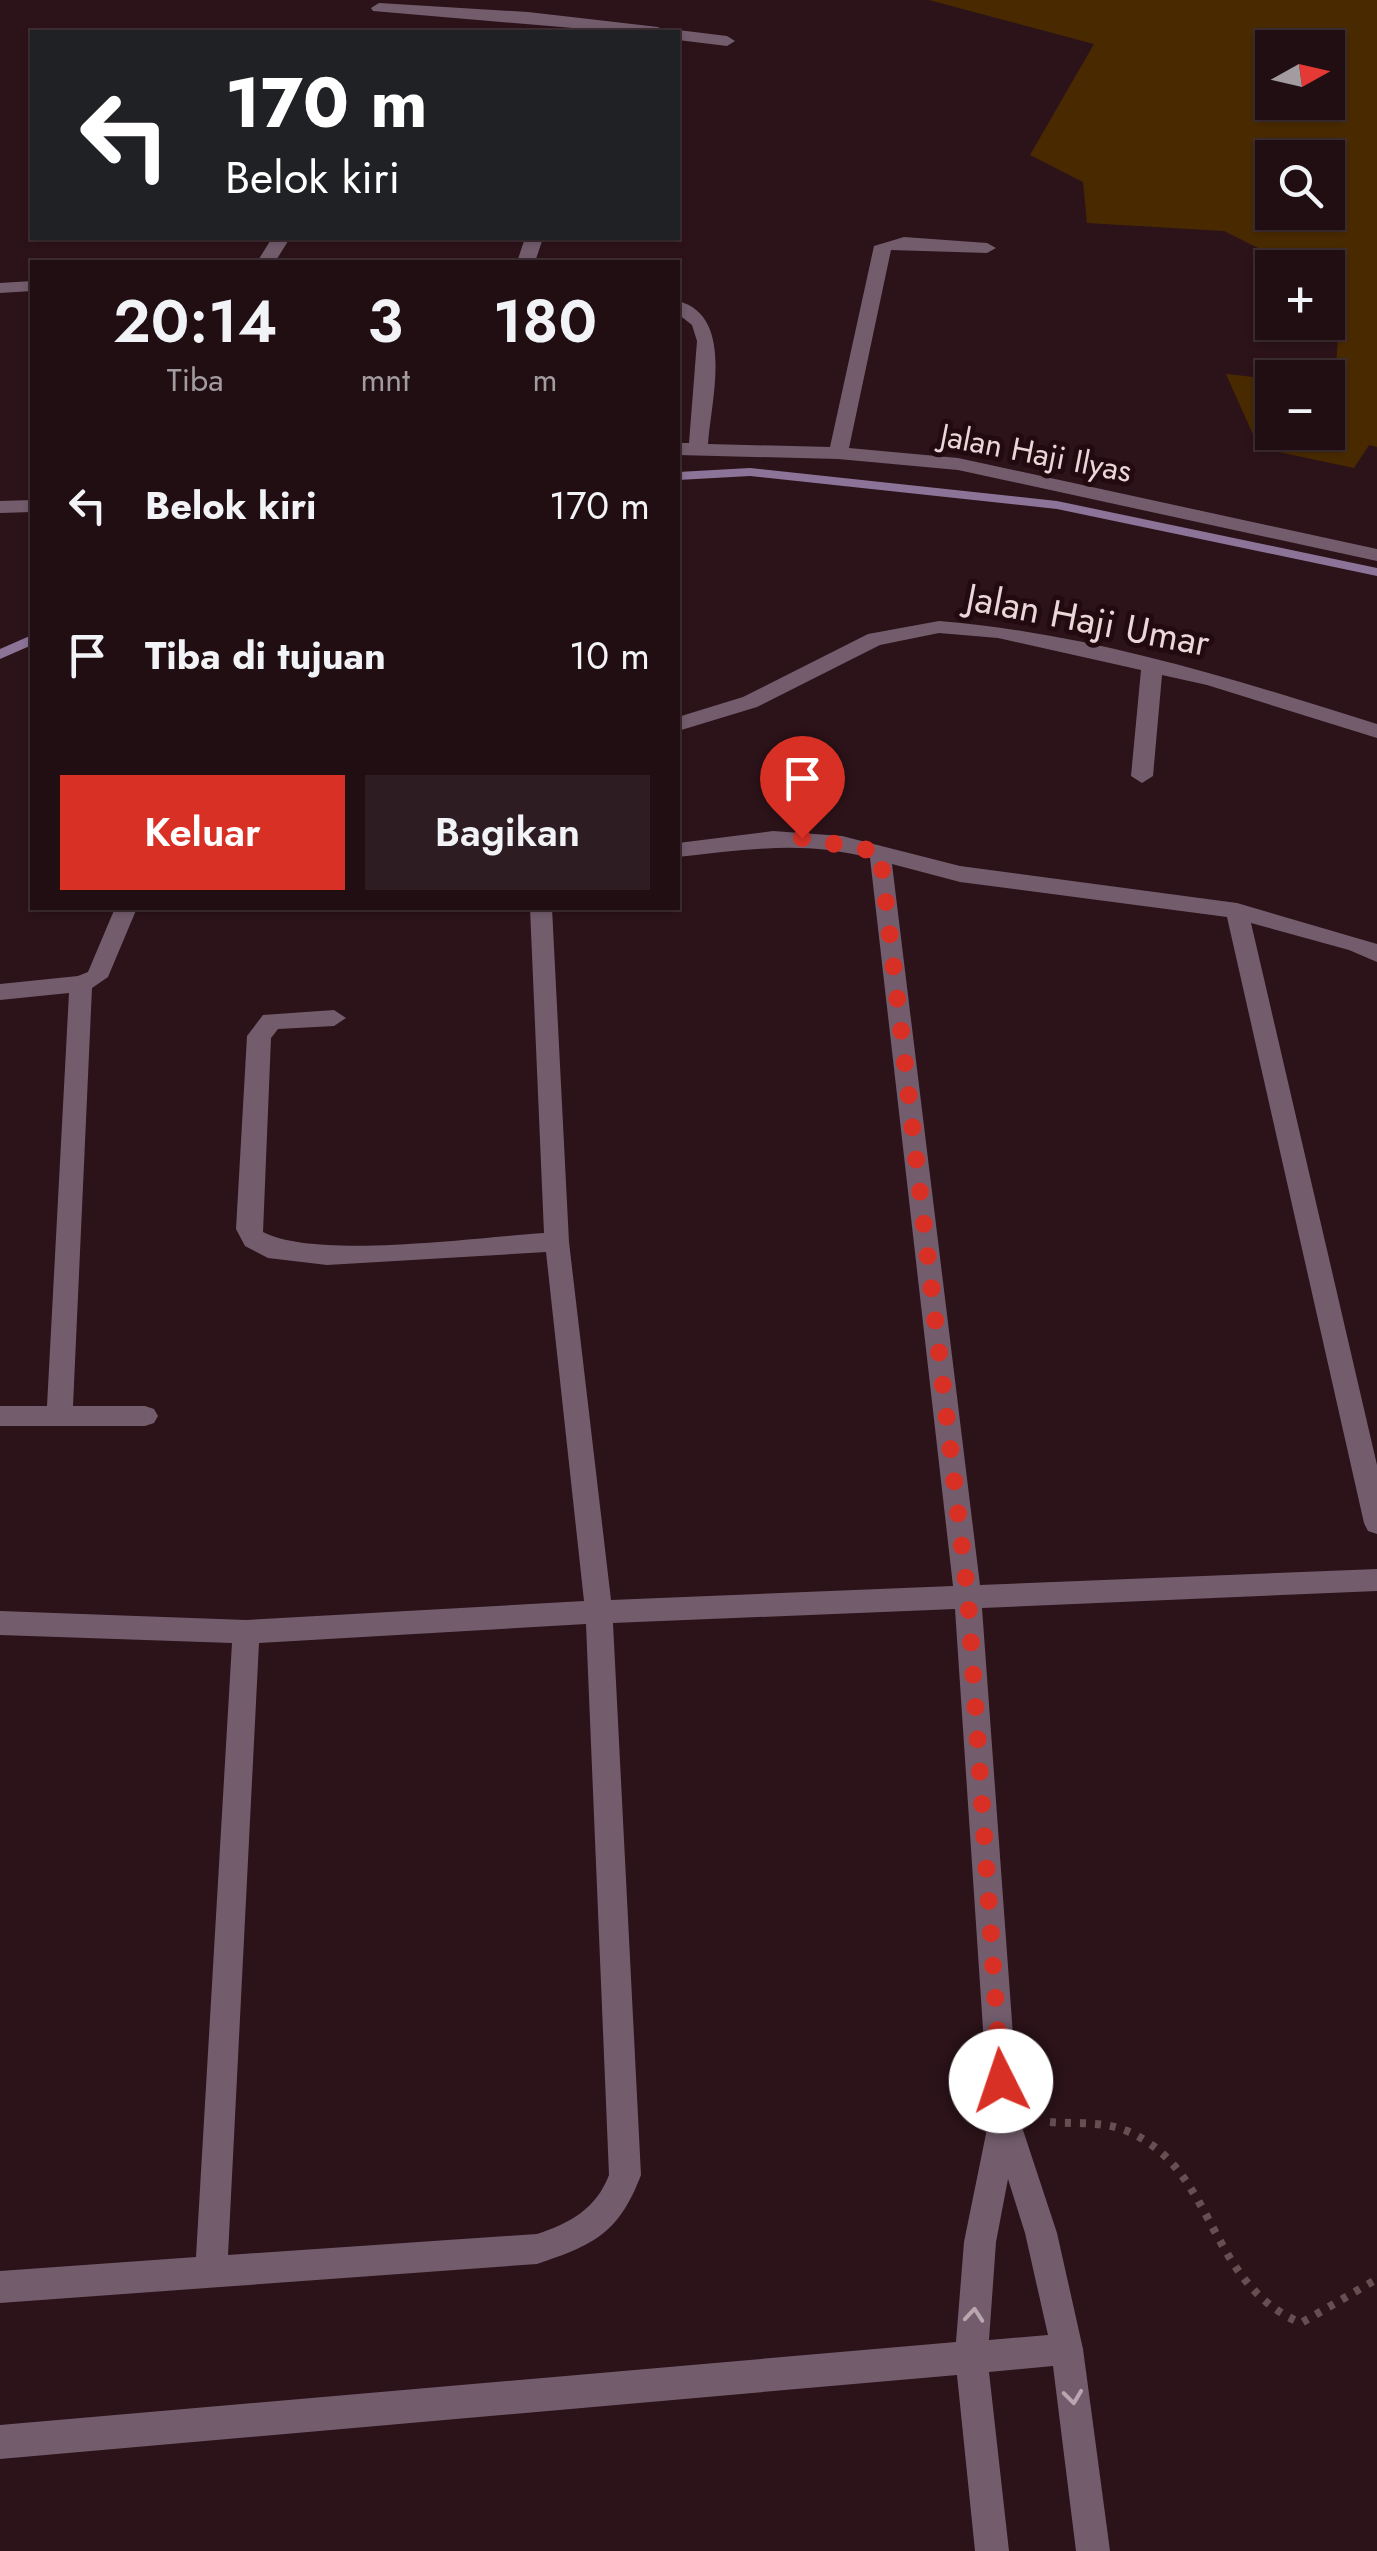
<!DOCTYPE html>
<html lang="id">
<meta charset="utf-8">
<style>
:root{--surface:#210e13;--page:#2d1c21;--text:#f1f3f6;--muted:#a29ca0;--line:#3e2e33;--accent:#d93025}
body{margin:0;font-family:Jost,sans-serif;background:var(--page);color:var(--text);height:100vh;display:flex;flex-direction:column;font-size:38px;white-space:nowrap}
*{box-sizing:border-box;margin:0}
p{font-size:32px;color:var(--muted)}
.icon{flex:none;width:55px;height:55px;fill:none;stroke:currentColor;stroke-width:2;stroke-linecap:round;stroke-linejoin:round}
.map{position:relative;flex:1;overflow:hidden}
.details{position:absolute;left:30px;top:260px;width:650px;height:650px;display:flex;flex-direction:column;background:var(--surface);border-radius:0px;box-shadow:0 2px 8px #0004,0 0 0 2px var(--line)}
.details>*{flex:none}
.top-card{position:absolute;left:30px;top:30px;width:650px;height:210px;border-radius:0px;box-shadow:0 2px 8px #0004,0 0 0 2px var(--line);background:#202124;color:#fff;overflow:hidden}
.needle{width:65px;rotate:82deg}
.controls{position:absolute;left:1255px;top:30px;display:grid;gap:20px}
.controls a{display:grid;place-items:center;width:90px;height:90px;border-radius:0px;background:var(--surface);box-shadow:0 2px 8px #0004,0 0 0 2px var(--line);font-size:50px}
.pin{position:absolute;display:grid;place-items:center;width:85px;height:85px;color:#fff;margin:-102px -42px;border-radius:50% 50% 50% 0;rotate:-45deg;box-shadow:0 0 10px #0007}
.pin .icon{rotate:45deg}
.me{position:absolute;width:110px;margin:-55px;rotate:356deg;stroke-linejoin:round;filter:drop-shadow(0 0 8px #0008)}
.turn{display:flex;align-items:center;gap:35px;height:210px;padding:0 30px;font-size:45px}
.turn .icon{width:130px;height:130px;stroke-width:2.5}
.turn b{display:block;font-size:70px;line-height:85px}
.eta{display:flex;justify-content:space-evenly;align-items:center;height:170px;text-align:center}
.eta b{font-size:60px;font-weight:600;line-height:70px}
.primary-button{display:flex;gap:20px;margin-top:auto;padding:20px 30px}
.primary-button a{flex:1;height:115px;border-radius:0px;background:var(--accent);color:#fff;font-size:40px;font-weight:600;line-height:115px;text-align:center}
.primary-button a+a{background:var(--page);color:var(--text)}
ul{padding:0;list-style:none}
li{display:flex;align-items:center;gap:30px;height:150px;padding:0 30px}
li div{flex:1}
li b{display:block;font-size:38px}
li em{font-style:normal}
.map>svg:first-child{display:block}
</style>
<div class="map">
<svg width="1377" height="2551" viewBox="0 0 1377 2551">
<rect width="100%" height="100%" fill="#2c1319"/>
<path fill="#492a00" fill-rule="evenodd" d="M929 0H1377V447L1369 445 1354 468 1259 448 1226 374 1272 379V432H1328V385H1335L1338 335 1307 323 1328 322V268L1281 267 1282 260 1224 231 1087 223 1083 182 1030 155 1094 44ZM1272 48H1328V102H1272ZM1272 158H1328V212H1272Z"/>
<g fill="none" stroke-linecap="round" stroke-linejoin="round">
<g fill="#8c7498" fill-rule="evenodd">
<polygon points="750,468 1057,501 1377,568 1377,576 1057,509 750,476 678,480 678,472"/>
<polygon points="32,635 32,645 0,659 0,649"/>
</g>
<path stroke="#664e53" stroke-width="8" stroke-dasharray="6 9" stroke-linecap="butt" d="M1050 2122C1075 2124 1104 2121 1127 2131 1217 2169 1206 2283 1301 2323L1377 2279"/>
<g fill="#735d6d" fill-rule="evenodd">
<polygon points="379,3 528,12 658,27 666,32 620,32 373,11 371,8"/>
<polygon points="678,30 727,36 735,41 727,46 678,40 678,32 672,32"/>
<path d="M904 237 987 243 996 248 987 253 891 250 849 448 958 458 1377 549V561L958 470 838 459 678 455V443H689L697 341 692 325 678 314V301C735 316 711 400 708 444L830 447 874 246Z"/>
<polygon points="272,238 290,238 275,262 257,262"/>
<polygon points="525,238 543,238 535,262 517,262"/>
<polygon points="32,281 32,291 0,293 0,283"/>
<polygon points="32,500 32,512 0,513 0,501"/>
<path d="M939 621C1088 633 1234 679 1377 724V738L1207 685 1162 675 1153 776 1142 783 1131 776 1141 670 998 638 939 633 880 645 757 707 678 731V717L743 697 868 634Z"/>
<path d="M773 831 842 836 960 866 1237 903 1377 944V962L1349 950 1251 923 1377 1465V1534L1368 1531 1364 1523 1227 917 960 882 892 864 980 1585 1377 1569V1591L982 1608 1019 2118 1057 2233 1083 2349 1110 2551H1076L1053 2366 989 2372 1009 2551H975L957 2375 0 2459V2425L956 2342 964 2242 989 2119 955 1609 613 1623 641 2175C619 2233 594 2245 537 2264L0 2303V2271L196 2257 232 1643 0 1635V1611L246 1620 584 1601 546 1252 327 1265 268 1258 245 1246 236 1229 247 1036 263 1015 334 1010 346 1018 334 1026 278 1029 271 1038 263 1232C316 1260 478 1237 544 1233L530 908H552L569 1242 611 1600 953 1586 870 858C802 840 745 850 678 857V843ZM586 1624 609 2175C596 2209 570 2223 537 2234L228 2255 259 1643ZM1008 2179 1025 2233 1048 2335 989 2340 996 2242Z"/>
<polygon points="115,908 137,908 108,977 92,988 73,1406 145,1406 154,1409 158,1416 154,1423 145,1426 0,1426 0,1406 47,1406 69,993 0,1000 0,984 78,976 88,972"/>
</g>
</g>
<defs><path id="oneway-chevron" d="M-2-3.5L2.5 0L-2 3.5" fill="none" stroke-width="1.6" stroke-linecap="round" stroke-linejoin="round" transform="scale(2.5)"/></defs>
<g stroke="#baa6ae">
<use href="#oneway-chevron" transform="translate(974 2315) rotate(-85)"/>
<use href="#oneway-chevron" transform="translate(1073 2397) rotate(83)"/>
</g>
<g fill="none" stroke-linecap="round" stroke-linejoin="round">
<polyline stroke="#d93025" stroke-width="18" stroke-dasharray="0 32.4" points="802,838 880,852 968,1598 1001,2081"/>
</g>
<g text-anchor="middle" stroke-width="10" stroke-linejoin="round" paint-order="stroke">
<g font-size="32" fill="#ead7da" stroke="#220a10">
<text transform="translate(1036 453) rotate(11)" y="11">Jalan Haji Ilyas</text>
</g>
<g font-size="38" fill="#ead7da" stroke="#220a10">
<text transform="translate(1088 620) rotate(11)" y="13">Jalan Haji Umar</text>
</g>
</g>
</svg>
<div class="controls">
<a><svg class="needle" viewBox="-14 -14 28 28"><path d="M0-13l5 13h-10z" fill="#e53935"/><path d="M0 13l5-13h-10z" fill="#a29ca0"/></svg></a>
<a><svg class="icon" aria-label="search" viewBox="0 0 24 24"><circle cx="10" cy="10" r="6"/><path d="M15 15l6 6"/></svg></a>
<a>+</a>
<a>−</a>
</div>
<div class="pin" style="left:802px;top:838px;background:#d93025"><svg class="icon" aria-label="arrive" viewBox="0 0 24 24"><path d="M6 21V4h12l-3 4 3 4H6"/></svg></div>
<svg class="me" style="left:1001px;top:2081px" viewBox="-20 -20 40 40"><circle r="19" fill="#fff"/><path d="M0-13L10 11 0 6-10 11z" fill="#d93025"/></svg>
<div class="top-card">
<div class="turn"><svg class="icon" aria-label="left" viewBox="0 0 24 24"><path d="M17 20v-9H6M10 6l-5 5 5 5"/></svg><div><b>170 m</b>Belok kiri</div></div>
</div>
<section class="details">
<div class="eta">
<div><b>20:14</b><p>Tiba</p></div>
<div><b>3</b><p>mnt</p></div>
<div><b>180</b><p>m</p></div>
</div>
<ul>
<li><svg class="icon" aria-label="left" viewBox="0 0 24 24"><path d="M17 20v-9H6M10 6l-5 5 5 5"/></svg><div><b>Belok kiri</b></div><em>170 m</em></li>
<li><svg class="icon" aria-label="arrive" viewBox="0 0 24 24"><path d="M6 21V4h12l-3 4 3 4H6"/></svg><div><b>Tiba di tujuan</b></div><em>10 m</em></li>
</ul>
<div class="primary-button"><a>Keluar</a><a>Bagikan</a></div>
</section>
</div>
